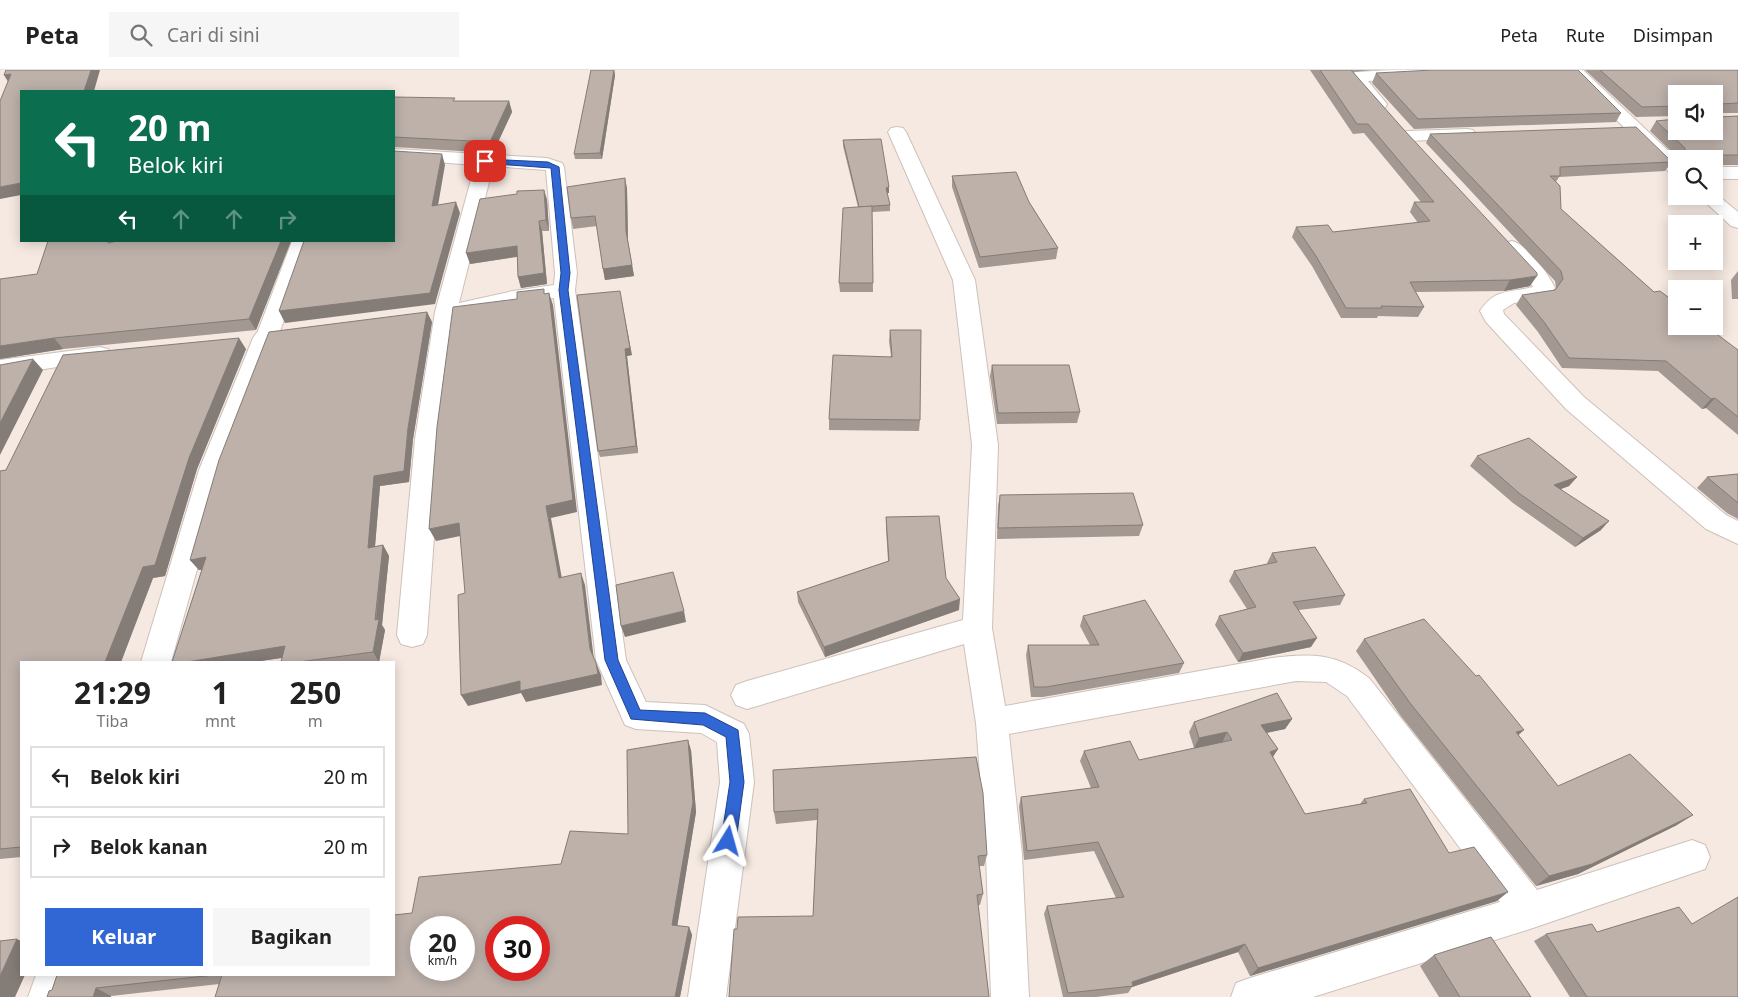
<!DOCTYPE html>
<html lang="id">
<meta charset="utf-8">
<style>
:root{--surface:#fff;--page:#f6f6f6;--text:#222;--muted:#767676;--line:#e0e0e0;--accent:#3166d5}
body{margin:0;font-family:"Noto Sans",sans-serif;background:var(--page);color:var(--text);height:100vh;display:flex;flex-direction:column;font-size:19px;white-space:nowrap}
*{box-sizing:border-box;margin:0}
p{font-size:16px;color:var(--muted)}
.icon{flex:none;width:28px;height:28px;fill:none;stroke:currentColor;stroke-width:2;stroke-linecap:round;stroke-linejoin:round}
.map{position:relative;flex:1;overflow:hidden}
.sheet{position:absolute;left:20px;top:591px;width:375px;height:315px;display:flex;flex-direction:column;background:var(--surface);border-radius:0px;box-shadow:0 2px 12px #0003}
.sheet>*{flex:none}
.banner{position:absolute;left:20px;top:20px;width:375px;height:152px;border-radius:0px;box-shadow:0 2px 12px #0003;background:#0b6e4f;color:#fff;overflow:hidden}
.buttons{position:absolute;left:1668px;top:15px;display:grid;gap:10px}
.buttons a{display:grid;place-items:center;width:55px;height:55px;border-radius:0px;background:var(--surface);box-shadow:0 2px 12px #0003;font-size:25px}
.speed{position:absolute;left:410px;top:846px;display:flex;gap:10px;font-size:25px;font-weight:700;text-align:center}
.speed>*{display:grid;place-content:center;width:65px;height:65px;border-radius:50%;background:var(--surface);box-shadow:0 2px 12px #0003;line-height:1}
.speed small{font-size:12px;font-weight:400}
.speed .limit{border:8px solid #d22;background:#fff;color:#111}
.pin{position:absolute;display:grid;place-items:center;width:42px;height:42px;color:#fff;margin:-21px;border-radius:10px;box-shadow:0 2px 8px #0006}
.me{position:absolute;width:55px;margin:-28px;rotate:8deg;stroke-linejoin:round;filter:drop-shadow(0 0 4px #0008)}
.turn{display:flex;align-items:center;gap:18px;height:105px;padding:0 25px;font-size:22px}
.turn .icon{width:65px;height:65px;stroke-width:2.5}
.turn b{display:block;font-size:35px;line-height:42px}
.lanes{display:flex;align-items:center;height:48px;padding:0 25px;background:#0003;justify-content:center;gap:25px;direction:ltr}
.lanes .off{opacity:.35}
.eta{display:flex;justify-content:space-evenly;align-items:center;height:85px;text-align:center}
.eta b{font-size:30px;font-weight:700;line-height:35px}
.action{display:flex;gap:10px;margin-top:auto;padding:10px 25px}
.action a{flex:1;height:58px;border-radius:0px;background:var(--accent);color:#fff;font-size:20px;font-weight:700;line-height:58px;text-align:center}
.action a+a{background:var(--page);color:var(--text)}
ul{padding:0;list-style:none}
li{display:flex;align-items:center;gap:15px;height:62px;margin:0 10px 8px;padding:0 15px;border:2px solid var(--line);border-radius:0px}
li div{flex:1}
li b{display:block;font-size:19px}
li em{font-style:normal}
header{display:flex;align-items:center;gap:30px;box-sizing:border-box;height:70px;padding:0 25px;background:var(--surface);border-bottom:1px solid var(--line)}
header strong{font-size:24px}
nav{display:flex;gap:28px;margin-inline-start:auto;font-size:18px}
.search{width:350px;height:45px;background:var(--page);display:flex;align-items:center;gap:12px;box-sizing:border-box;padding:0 18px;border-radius:0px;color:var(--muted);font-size:19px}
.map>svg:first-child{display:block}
</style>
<header>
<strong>Peta</strong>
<div class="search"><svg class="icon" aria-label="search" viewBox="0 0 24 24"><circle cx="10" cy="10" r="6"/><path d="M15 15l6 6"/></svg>Cari di sini</div>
<nav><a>Peta</a><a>Rute</a><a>Disimpan</a></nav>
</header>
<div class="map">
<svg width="1738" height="927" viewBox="0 0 1738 927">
<rect width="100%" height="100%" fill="#f5e9e1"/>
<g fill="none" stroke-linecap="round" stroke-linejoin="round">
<g stroke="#cdc1ba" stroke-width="2">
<g id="street">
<polygon points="1392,0 1480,0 1478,3 1472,5 1368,11 1387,34 1385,38 1373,38 1348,7 1350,4 1356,2"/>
<polygon points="1566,0 1583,0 1677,89 1676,103 1669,102"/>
<path d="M897 57 903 58 906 62 975 210 998 375 992 558 1005 636 1272 588C1311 583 1337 583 1369 608L1537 820 1692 770 1705 775 1710 787 1705 799 1530 859 1313 927H1231L1236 913 1250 908 1500 832 1347 626 1326 612 1296 611 1009 664 1022 785 1029 927H991L986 785 976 653 964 574 747 639 736 635 731 625 736 615 747 611 963 550 972 375 953 210 888 62 891 58Z"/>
<polygon points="1467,59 1473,60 1476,64 1473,68 1408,71 1402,70 1399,66 1402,62 1408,61"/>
<path d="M394 79 547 88 562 93 564 97 577 203 575 220 626 590 646 632 705 635 744 654 749 664 754 712 726 927H688L720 712 717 672 701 663 636 659 625 655 596 590 554 228 513 233 456 246 441 369 427 565 423 574 412 577 401 574 397 565 415 369 435 242 475 95 394 89ZM493 96 546 100 555 203 554 215 513 221 459 233Z"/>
<rect x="1714" y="97" width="24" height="12"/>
<polygon points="1714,122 1738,142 1738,158 1731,156 1699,126 1714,126"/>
<polygon points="292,171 312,171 279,264 274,271 225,400 171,592 141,592 199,400 253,268 258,261"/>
<path d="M1512 171C1528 175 1548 203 1555 218L1547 229 1514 233 1503 240 1504 244 1584 327 1726 445 1738 451V474L1706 459 1566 339 1486 252 1480 241C1495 218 1510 223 1533 217L1527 206 1502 177 1505 173Z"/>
<polygon points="100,277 108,279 112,284 108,289 0,306 0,290"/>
<polygon points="36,905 74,905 66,927 28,927"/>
</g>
</g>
<use href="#street" fill="#fff" fill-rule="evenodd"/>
</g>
<g fill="#a39892">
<polygon points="614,0 615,5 602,89 575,89 574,84"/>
<polygon points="1310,0 1372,0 1353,2 1530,216 1504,221 1416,222 1424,237 1418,247 1378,246 1377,248 1341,248 1312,196 1292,167 1296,157 1333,162 1418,153 1410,142 1414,132 1421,132 1364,63 1353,64"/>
<polygon points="1585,0 1738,0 1738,43 1719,43 1719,47 1738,46 1738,95 1715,95 1714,96 1714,89 1678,89 1678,88 1650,61 1656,51 1714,61 1676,24 1676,46 1636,47"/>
<polygon points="1376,3 1621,43 1616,52 1414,59 1372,13"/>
<polygon points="394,27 456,31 509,31 512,42 493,83 394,77"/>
<polygon points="1430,64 1672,92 1665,101 1559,107 1556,112 1561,139 1654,222 1738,280 1738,365 1706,338 1702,339 1658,301 1562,298 1538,262 1516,235 1522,225 1555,220 1556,218 1555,211 1426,73"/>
<polygon points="843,70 889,123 887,123 890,135 890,141 872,142 873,222 840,222 839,213 858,137 843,76"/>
<polygon points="952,106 1029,132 1058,178 1056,189 979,198 952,117"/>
<polygon points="625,108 627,119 628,172 634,206 605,210 603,199 597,156 573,159 571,148"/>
<polygon points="544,120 547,130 549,161 542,161 547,214 521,218 518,207 517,187 470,194"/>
<polygon points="291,171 256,260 63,279 0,289"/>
<polygon points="1738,201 1738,229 1732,229 1731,210"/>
<polygon points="577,225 632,285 627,286 638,383 600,387 598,381"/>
<polygon points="427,242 432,252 413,369 409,412 380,416 375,477 383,475 389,486 382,555 385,560 379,592 281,592 282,588 254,592 172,592 202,500 199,500 190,490"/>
<polygon points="890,260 920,350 919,361 829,360 829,349 891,286 889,271"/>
<polygon points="246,279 197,399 165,506 153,508 121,592 21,592 21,787 0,789 0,401 6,400"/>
<polygon points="992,295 1080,342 1077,353 997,354 990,306"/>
<polygon points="1477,386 1577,407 1569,416 1561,419 1601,460 1575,477 1513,433 1470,396"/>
<polygon points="1738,404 1738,449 1727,443 1697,418 1707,407"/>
<polygon points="1000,425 1143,455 1139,466 997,469 998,436"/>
<polygon points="886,447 959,540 825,587 798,532 797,522 888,491 886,458"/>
<polygon points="1272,483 1345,525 1340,535 1299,540 1311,577 1238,592 1215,555 1219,546 1247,539 1229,511 1234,501 1268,494 1267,493"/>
<polygon points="1083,546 1184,593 1179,603 1043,627 1031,627 1026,585 1028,575 1090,575 1080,556"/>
<polygon points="1364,569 1518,665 1558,716 1677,755 1578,804 1536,816 1400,645 1356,581"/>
<polygon points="1292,649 1285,659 1267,663 1278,679 1273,687 1305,744 1360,734 1364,729 1449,783 1497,831 1250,906 1238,882 1132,917 1128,923 1096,927 1063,927 1044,844 1047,836 1116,828 1094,781 1024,790 1019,736 1021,727 1091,718 1080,691 1084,681 1139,690 1194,678 1189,662 1194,652"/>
<polygon points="691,680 696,742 677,856 689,857 692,865 680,927 215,927 219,914 111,926 52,920 57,905 394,905 412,843 561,794 628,764"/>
<polygon points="773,700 987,785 984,796 979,796 983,824 980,835 978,835 989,927 737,859 813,846 817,750 776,754 774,742"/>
<polygon points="1597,862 1738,927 1570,927 1534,871 1546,864"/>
<polygon points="1434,885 1531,927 1439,927 1420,896"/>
</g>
<g fill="#847c77">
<polygon points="91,0 100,0 94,21 84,21"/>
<polygon points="614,0 615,5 602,89 600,83"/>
<polygon points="11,4 10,15 4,5"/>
<polygon points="509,31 512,42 493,83 490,72"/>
<polygon points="442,84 445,95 436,147 432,136"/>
<polygon points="625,108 627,119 628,172 634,206 605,210 603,199 626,161"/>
<polygon points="21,113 21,125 0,129 0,117"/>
<polygon points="889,117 889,123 885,123 886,118"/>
<polygon points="544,120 547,130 549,161 546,150"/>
<polygon points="456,132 460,143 435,234 285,253 279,241"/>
<polygon points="539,151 542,161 547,214 521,218 518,207"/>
<polygon points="281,171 291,171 256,260 249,249"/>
<polygon points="517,176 521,186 470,194 466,183"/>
<polygon points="1537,206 1530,216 1504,221 1510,210"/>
<polygon points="549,223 553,235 577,442 551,448 564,520 559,508 546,436"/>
<polygon points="621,227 632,285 627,286 638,383 636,376 625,279"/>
<polygon points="427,242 432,252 413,369 409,412 380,416 374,488 368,478 374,406 408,358"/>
<polygon points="54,268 63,279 0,289 0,276"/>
<polygon points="239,268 246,279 197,399 165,506 153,508 121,592 105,592 143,497"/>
<polygon points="33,289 43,300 0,385 0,353"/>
<polygon points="1715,328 1706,338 1702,339 1711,329"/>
<polygon points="1577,407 1569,416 1547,424 1554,415"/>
<polygon points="1609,451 1601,460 1575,477 1583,468"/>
<polygon points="459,453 465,465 436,471 429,459"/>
<polygon points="383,475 389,486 382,555 385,560 379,592 373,582"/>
<polygon points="206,487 214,498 199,500 190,490"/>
<polygon points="581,503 585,515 594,590 590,579"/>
<polygon points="960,529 959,540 825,587 824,577"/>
<polygon points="684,541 686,552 625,567 621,556"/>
<polygon points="1317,568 1311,577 1238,592 1243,583"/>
<polygon points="285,576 293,586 254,592 187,592"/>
<polygon points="596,593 601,605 602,615 526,632 521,623 468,636 461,625"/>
<polygon points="1292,649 1285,659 1255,665 1261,655"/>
<polygon points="1524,660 1512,671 1516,662"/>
<polygon points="1227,662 1222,673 1194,678 1199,668"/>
<polygon points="688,670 691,680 696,742 676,864 672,855"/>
<polygon points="1278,679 1271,689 1270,682"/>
<polygon points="1693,745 1677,755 1578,804 1536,816 1549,806"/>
<polygon points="1508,822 1497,831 1250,906 1258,898"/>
<polygon points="689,857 692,865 680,927 675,927"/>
<polygon points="17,869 21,871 21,905 25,905 15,927 0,927 0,906"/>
<polygon points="1245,874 1238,882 1132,917 1133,916 1132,912"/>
<polygon points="96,918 111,926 111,927 93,927"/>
</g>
<g fill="#bdb1aa" stroke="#847c77" fill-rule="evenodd">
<polygon points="6,0 91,0 84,21 21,21 21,113 0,117 0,31 11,4 4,5"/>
<polygon points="591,0 614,0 600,83 574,84"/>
<polygon points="1320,0 1351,0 1405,61 1537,203 1537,206 1510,210 1410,212 1424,237 1381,236 1382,238 1346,238 1316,186 1296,157 1328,155 1333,162 1430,151 1414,132 1434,132 1368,54 1357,54"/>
<polygon points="1433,0 1578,0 1621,43 1418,49 1376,3"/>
<polygon points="1600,0 1738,0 1738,33 1719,34 1719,47 1738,46 1738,85 1721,85 1719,89 1685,89 1685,78 1656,51 1676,49 1676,61 1714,61 1714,24 1676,24 1676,36 1642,37"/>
<polygon points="394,27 455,28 453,31 509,31 490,72 394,67"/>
<polygon points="1636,57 1672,92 1560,97 1560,106 1550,106 1560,116 1561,139 1654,222 1660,221 1676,233 1676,256 1706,256 1738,280 1738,347 1715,328 1711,329 1666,291 1569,288 1544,252 1522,225 1555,220 1563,209 1561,201 1430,64"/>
<polygon points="881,69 889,117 886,118 890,135 859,137 843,70"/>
<polygon points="394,81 442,84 432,136 456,132 430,223 279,241 304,171 394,171"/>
<polygon points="1016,102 1029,132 1058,178 980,187 952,106"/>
<polygon points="625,108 626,161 632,195 603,199 595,146 571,148 567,117"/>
<polygon points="544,120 546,150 539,151 544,203 518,207 517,176 466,183 480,129 517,124 517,121"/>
<polygon points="872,136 873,213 839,213 843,138"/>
<polygon points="48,171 108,171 108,173 117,171 281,171 249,249 54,268 0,276 0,209 37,204"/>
<polygon points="544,219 544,224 549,223 573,430 546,436 559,508 581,503 590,579 596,593 598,604 520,621 520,611 461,625 458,525 465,523 459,453 429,459 437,357 453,237 517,229 517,222"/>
<polygon points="620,221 630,278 625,279 636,376 598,381 577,225"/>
<polygon points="427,242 408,358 404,401 374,406 368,478 383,475 375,550 379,549 373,582 299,592 281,592 285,576 187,592 172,592 206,487 190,490 219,390 269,262"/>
<polygon points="890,260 921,260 920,350 829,349 833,285 892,287"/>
<polygon points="239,268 189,388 155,495 143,497 105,592 21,592 21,777 0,779 0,401 6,400 63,285"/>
<polygon points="33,289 0,353 0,295"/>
<polygon points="992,295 1069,295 1080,342 998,343"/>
<polygon points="1529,368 1577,407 1554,415 1609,451 1583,468 1520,424 1477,386"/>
<polygon points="1738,404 1738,433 1707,407"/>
<polygon points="1133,423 1143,455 998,458 1000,425"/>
<polygon points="939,446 946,508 960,529 824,577 797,522 889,491 886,447"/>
<polygon points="1315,477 1345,525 1293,532 1317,568 1243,583 1219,546 1256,537 1234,501 1277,492 1272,483"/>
<polygon points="673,502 684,541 621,556 616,515"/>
<polygon points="1145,530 1184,593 1046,617 1034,617 1028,575 1099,575 1083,546"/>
<polygon points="1424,549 1476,606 1479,605 1524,660 1516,662 1558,716 1630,684 1693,745 1592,794 1549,806 1410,633 1364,569"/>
<polygon points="1277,623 1292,649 1261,655 1278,679 1270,682 1305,744 1367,733 1364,729 1410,719 1449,783 1474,777 1508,822 1258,898 1245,874 1132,912 1133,916 1068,923 1047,836 1124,827 1098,772 1027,781 1021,727 1099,717 1084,681 1130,671 1139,690 1232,670 1227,662 1199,668 1194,652"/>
<path d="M688 670 693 732 672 855 689 857 675 927H215L222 905H394V845L412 843 419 807 561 794 570 761 628 764 627 680ZM421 858H464V900H421ZM496 858H539V900H496Z"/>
<polygon points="976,687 983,723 987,785 978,786 983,824 977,825 989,927 729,927 734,859 737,859 738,847 813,846 818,739 774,742 773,700"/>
<polygon points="1738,827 1738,927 1587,927 1546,864 1592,854 1597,862 1679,837 1692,854"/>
<polygon points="1491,867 1531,927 1460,927 1434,885"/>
<polygon points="17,869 0,906 0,871"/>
<polygon points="57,905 214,905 96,918 93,927 47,927 49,921 52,920"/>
</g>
<polygon fill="#3166d5" stroke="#20428a" points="485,89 548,92 559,97 570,203 568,220 618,590 640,640 705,643 738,660 744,712 736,771 734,776 728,778 723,776 721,771 730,712 726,667 703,655 631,649 605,590 559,220 561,203 551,98 482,93 482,90"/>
</svg>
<div class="buttons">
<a><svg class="icon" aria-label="sound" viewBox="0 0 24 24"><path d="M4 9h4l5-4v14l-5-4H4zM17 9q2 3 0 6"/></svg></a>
<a><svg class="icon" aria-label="search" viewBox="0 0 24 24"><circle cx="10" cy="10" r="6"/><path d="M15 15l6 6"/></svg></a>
<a>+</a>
<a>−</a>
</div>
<div class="speed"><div>20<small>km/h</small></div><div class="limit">30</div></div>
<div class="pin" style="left:485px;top:91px;background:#d93025"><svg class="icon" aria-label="arrive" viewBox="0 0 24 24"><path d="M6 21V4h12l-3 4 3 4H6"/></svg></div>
<svg class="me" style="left:728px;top:771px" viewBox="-20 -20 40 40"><path d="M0-17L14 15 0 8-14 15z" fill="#3166d5" stroke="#fff" stroke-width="4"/></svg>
<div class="banner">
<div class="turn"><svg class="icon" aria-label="left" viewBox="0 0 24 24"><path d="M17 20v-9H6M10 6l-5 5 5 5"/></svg><div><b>20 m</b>Belok kiri</div></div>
<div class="lanes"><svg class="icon" aria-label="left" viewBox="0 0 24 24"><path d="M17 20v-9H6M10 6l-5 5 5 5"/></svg><svg class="icon off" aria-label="ahead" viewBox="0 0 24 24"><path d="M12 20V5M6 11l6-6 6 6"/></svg><svg class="icon off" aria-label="ahead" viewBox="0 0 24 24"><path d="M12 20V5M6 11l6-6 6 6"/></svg><svg class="icon off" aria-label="right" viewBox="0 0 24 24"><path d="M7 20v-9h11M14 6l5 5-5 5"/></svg></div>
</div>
<section class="sheet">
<div class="eta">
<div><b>21:29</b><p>Tiba</p></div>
<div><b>1</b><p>mnt</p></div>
<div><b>250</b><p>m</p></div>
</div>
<ul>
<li><svg class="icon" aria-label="left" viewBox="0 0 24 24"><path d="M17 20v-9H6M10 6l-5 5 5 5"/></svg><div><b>Belok kiri</b></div><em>20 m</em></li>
<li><svg class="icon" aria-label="right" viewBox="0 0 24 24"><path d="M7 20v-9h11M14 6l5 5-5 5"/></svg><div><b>Belok kanan</b></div><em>20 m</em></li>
</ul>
<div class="action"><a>Keluar</a><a>Bagikan</a></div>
</section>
</div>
